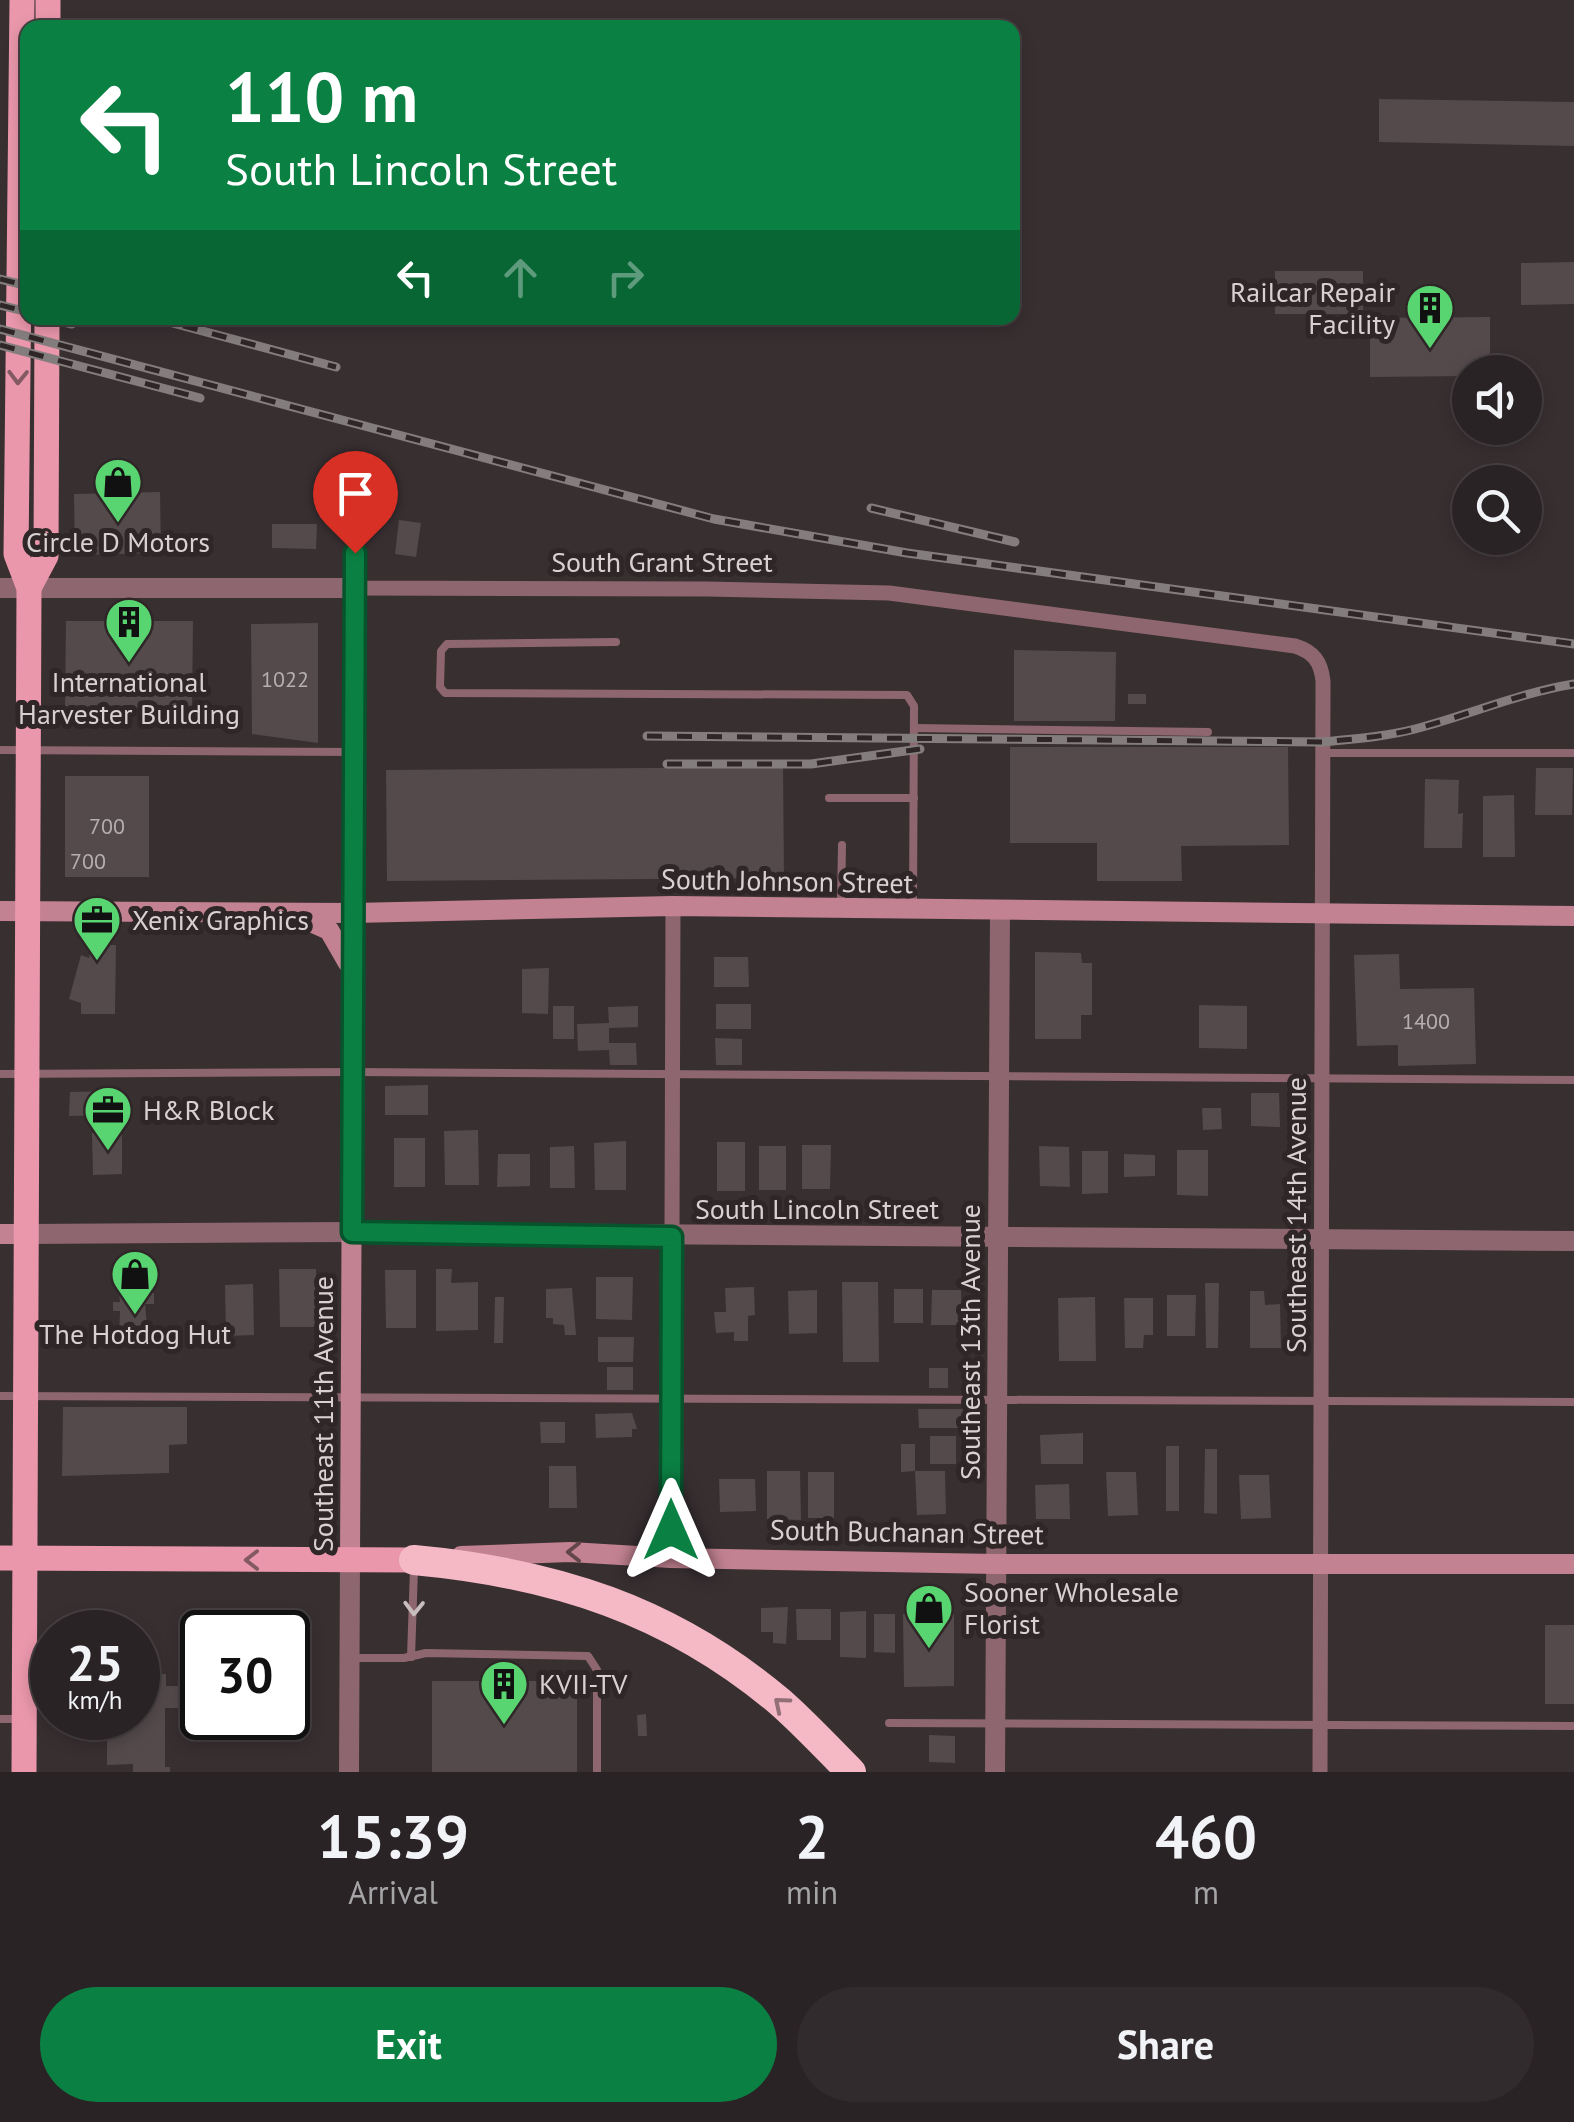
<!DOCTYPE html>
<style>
:root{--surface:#2a2325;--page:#322b2d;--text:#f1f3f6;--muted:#a5a4a7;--line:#464042;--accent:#0b8043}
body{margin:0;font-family:"PT Sans",sans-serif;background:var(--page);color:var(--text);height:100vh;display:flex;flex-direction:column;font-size:38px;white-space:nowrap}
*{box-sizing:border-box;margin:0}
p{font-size:32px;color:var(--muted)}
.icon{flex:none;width:55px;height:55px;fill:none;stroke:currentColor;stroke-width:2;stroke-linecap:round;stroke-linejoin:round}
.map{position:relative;height:1772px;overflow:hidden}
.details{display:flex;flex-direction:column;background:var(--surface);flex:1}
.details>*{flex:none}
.guide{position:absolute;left:20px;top:20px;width:1000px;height:305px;border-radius:20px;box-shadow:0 5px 15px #0003,0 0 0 2px var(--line);background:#0b8043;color:#fff;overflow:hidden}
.fabs{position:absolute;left:1452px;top:355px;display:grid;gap:20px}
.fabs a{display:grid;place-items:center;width:90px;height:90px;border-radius:50%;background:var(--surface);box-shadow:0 5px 15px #0003,0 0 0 2px var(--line);font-size:50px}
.speed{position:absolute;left:30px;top:1610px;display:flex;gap:20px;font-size:50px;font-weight:700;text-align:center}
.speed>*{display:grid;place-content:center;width:130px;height:130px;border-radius:50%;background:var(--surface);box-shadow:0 5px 15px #0003,0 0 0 2px var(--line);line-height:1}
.speed small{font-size:25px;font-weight:400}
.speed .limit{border:5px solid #111;border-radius:15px;background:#fff;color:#111}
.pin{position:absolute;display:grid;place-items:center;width:85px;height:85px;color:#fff;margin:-102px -42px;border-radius:50% 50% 50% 0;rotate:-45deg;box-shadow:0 0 10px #0007}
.pin .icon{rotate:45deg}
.me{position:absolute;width:110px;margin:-55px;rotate:0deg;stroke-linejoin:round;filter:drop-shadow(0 0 8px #0008)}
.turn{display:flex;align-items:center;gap:35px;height:210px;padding:0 40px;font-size:45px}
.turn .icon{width:130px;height:130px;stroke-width:2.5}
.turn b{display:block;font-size:70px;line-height:85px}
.lanes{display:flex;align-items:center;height:95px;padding:0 40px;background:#0003;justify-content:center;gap:50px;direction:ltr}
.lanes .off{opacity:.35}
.eta{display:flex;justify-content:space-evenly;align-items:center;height:170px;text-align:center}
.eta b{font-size:60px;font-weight:700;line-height:70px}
.button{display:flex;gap:20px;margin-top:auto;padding:20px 40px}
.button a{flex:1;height:115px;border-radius:60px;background:var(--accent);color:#fff;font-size:40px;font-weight:700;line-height:115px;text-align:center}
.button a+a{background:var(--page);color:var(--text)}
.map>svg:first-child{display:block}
</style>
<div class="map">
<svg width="1574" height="1772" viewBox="0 0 1574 1772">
<rect width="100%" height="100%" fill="#382f31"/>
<g fill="#544a4c">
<polygon points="1379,99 1574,102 1574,146 1379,142"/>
<polygon points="1574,262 1574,304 1521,305 1521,263"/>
<rect x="1275" y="271" width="88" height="43"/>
<polygon points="1490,317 1490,372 1470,372 1470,376 1370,377 1370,318"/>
<polygon points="160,492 161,553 75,555 74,494"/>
<polygon points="399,520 421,523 416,557 395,554"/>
<polygon points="272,524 317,524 316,549 272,548"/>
<polygon points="66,621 193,621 192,709 65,708"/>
<polygon points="318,623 318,743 252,734 251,624"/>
<polygon points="1014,650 1116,652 1115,721 1014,721"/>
<rect x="1128" y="694" width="18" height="10"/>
<polygon points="1010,747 1288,747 1289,845 1181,846 1182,881 1097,881 1097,843 1010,843"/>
<polygon points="783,767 784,878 387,881 386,770"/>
<polygon points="1536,768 1573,768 1572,815 1535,815"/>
<rect x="65" y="776" width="84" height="101"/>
<polygon points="1425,779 1459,780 1458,814 1463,813 1462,848 1424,848"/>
<polygon points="1514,795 1515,857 1483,857 1483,796"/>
<polygon points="92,945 116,945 115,1014 81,1014 81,1003 69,999 81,955 89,958"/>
<polygon points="1035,952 1081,953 1082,963 1092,963 1092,1015 1081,1015 1081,1039 1035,1039"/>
<polygon points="1399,954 1400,989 1474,988 1476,1064 1398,1066 1398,1045 1357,1046 1354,955"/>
<polygon points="714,957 748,957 749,987 714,987"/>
<polygon points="549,968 548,1014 522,1013 522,969"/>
<rect x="716" y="1004" width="35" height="25"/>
<polygon points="1199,1005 1247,1006 1247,1049 1199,1048"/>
<rect x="553" y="1006" width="21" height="33"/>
<polygon points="638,1006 638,1027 609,1028 609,1043 636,1043 637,1065 610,1065 609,1050 578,1051 577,1024 609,1023 608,1007"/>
<polygon points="715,1038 742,1039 742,1065 716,1065"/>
<polygon points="428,1085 428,1115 385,1115 385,1086"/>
<polygon points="120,1091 120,1115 69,1116 70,1092"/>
<polygon points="1251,1093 1279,1093 1280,1127 1251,1126"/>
<polygon points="1202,1108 1221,1108 1222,1129 1203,1130"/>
<polygon points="478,1130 479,1185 445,1185 444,1131"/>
<polygon points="92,1133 122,1133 122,1174 93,1175"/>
<rect x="394" y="1138" width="31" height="49"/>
<polygon points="626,1141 626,1190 595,1190 594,1143"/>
<rect x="717" y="1142" width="28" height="49"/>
<polygon points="802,1145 831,1145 830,1189 802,1189"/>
<polygon points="574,1146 575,1188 550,1188 550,1147"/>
<rect x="759" y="1146" width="27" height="44"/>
<polygon points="1039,1146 1069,1147 1070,1187 1040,1186"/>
<polygon points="1177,1150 1208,1150 1208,1196 1177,1195"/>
<polygon points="1082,1151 1108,1151 1108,1193 1082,1194"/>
<polygon points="498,1154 530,1154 530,1186 497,1187"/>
<polygon points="1124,1154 1155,1155 1155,1176 1124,1177"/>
<polygon points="279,1269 316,1269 317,1327 280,1327"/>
<polygon points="436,1269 452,1269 451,1283 478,1282 478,1330 436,1331"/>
<polygon points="385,1270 416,1270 416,1328 386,1328"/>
<polygon points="596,1277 633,1277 632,1320 596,1319"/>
<polygon points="842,1282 878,1282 879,1362 843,1362"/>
<polygon points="1205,1283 1219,1283 1218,1348 1206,1348"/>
<polygon points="253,1284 254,1335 226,1336 225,1285"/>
<polygon points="754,1287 755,1315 748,1316 748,1341 734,1341 734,1332 716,1333 714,1312 726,1312 725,1288"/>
<polygon points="572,1288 576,1335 565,1335 564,1325 553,1324 553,1318 546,1318 546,1289"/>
<rect x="894" y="1289" width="29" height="34"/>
<polygon points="817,1290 817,1333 789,1334 788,1291"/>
<polygon points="932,1290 961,1290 962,1325 931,1325"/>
<polygon points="1250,1291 1264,1291 1265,1305 1280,1304 1281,1348 1250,1348"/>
<polygon points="119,1293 154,1293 154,1304 145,1304 148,1337 119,1337 120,1311 113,1311 113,1302 120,1302"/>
<polygon points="1167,1295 1196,1295 1195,1336 1167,1336"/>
<polygon points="495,1297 504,1297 503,1343 494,1343"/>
<polygon points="1095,1297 1096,1361 1059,1361 1058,1298"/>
<polygon points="1124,1298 1153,1298 1153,1335 1144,1335 1143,1348 1125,1348"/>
<polygon points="598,1337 634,1337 633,1362 598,1362"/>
<rect x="607" y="1367" width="26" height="23"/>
<rect x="929" y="1368" width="19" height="20"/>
<polygon points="63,1407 187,1407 187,1444 169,1445 169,1473 62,1476"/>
<polygon points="918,1409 963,1409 963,1428 919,1428"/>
<polygon points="632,1413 637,1429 632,1429 632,1437 596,1438 595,1414"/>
<polygon points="540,1422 565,1422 565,1443 541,1443"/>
<polygon points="1083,1433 1083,1464 1041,1464 1040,1435"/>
<rect x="930" y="1436" width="26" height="28"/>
<polygon points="901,1444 915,1444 915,1471 901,1472"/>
<rect x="1166" y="1446" width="13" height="65"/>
<polygon points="1205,1449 1217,1449 1217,1514 1204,1513"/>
<polygon points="549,1466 576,1466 577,1508 549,1508"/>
<polygon points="767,1471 800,1471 801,1520 767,1519"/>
<polygon points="915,1471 945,1471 946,1514 917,1515"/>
<rect x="808" y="1472" width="26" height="46"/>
<polygon points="1106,1472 1136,1472 1138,1515 1108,1516"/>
<polygon points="1239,1475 1269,1475 1271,1518 1241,1519"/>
<polygon points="719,1479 755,1479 756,1511 720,1512"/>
<polygon points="1069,1484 1070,1519 1036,1519 1035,1485"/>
<polygon points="788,1607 786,1644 773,1643 773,1632 761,1632 761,1608"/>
<polygon points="796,1609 831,1609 831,1640 797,1640"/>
<polygon points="866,1611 866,1658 840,1657 840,1612"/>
<polygon points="874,1614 895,1614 895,1653 874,1652"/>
<polygon points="903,1614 954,1614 954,1686 904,1687"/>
<rect x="1545" y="1625" width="29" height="79"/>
<polygon points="199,1665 202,1665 202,1708 165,1708 165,1767 170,1767 170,1772 133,1772 133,1764 107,1765 107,1718 138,1718 138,1674 166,1674 166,1686 199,1686"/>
<rect x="432" y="1681" width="145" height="91"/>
<polygon points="646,1714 647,1736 638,1736 637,1715"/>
<polygon points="199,1718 220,1718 220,1741 199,1740"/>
<polygon points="929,1735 955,1736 955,1763 929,1762"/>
</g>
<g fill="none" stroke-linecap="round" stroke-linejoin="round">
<g stroke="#8e666f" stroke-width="8">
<polyline points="616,642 447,644 441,651 440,687 445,693 907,695 914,706 913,906"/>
<polyline points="914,728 1208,732"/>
<polyline points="0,750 353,752"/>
<polyline points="1322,753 1574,753"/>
<polyline points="829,798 914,798"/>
<polyline points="841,905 842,845"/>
<polyline points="0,1074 352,1072 1574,1080"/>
<polyline points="0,1396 1574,1402"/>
<polyline points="411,1657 414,1569"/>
<polyline points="352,1658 404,1658 426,1653 588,1656 597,1670 597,1772"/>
<polyline points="0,1719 20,1719"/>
<polyline points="889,1723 1574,1726"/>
</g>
<g stroke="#8e666f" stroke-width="15">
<path d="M355 517 354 588 707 589 889 593 1295 646C1314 652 1321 662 1323 681L1320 1772"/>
<polyline points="671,1558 673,906"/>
</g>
<g stroke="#8e666f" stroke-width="20">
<polyline points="0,588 354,588 353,913"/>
<polyline points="27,1234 352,1232 1574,1241"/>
<polyline points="349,1772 350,1560"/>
<polyline points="995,1772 1000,912"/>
</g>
<g stroke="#c28291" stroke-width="20">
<polyline points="0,911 353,913 673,906 1574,916"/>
<polyline points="300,917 329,930 348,963"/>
<polyline points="0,1234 27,1234"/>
<polyline points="461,1556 570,1552 671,1558 996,1564 1574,1564"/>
<polyline points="350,1560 353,913"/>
</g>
<g stroke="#ea97ab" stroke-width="25">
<polyline points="22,0 16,554 29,588 24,1772"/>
<polyline points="48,28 48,0"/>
<polyline points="29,588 46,556 47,318"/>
<polyline points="0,1558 414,1560"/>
</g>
<path stroke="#f5b9c6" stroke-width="30" d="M414 1560C554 1573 671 1610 780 1702 805 1724 828 1749 851 1772"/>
<g stroke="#847d7e" stroke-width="9">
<g id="rail">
<polyline points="0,279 28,286"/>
<polyline points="0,305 28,312"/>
<polyline points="47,318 72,324"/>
<polyline points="154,318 336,367"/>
<polyline points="0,329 714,519 907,553 1574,644"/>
<polyline points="0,345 200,398"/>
<polyline points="871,508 1015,542"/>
<path d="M647 736 1322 742C1353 739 1384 737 1415 729 1469 715 1519 693 1574 684"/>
<polyline points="667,764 811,764 920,749"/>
</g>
</g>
<use href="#rail" stroke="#2e2627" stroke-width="5" stroke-dasharray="15" stroke-linecap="butt"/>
</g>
<defs><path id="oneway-chevron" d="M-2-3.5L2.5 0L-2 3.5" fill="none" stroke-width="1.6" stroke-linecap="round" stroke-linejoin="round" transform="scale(2.5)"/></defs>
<g stroke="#835962">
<use href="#oneway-chevron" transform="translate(18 377) rotate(91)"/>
<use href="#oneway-chevron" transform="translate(252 1560) rotate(-180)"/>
</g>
<use stroke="#62464c" href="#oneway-chevron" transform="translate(574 1552) rotate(-180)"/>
<use stroke="#c8bcbe" href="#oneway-chevron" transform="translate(414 1608) rotate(91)"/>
<use stroke="#927076" href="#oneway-chevron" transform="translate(781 1704) rotate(-140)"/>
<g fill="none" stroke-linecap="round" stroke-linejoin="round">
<g stroke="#07532c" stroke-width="25">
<polyline id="route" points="355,553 352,1232 672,1237 671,1530"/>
</g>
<use href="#route" stroke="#0b8043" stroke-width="18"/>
</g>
<defs>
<g id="building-pin" transform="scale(2.5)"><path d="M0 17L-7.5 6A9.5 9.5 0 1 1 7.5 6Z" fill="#58d570" stroke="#2e2627"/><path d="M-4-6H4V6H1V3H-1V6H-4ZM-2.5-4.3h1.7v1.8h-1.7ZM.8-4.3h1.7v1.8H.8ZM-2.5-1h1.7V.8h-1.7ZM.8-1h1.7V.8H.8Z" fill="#111"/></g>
<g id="shop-pin" transform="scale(2.5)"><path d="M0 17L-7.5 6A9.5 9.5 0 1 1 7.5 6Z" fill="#58d570" stroke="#2e2627"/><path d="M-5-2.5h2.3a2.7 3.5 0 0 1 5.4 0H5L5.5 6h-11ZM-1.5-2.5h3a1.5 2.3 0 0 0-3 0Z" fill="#111"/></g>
<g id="office-pin" transform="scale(2.5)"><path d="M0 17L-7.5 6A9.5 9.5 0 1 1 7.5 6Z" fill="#58d570" stroke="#2e2627"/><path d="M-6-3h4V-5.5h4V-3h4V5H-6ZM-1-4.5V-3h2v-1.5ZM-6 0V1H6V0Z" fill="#111"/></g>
</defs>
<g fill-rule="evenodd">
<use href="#building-pin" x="1430" y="308"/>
<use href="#shop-pin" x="118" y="482"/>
<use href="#building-pin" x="129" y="622"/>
<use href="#office-pin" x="97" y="920"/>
<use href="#office-pin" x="108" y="1110"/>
<use href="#shop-pin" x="135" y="1274"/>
<use href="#shop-pin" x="929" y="1608"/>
<use href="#building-pin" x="504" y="1684"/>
</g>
<g text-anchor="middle" stroke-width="10" stroke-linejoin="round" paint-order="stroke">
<g font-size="22" fill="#b6afb0">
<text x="285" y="687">1022</text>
<text x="107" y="834">700</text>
<text x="88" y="869">700</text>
<text x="1426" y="1029">1400</text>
</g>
<g font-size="28" fill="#d7d1d2" stroke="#2e2627" text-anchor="start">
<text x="1395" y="302" text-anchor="end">Railcar Repair<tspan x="1395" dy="32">Facility</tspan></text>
<text x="118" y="552" text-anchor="middle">Circle D Motors</text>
<text x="129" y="692" text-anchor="middle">International<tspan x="129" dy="32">Harvester Building</tspan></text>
<text x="132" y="930">Xenix Graphics</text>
<text x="143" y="1120">H&amp;R Block</text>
<text x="135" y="1344" text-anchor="middle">The Hotdog Hut</text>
<text x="964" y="1602">Sooner Wholesale<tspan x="964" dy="32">Florist</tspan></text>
<text x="539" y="1694">KVII-TV</text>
</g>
<g font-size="28" fill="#d7d1d2" stroke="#2e2627">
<text x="662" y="572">South Grant Street</text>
<text transform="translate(787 881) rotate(1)" y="10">South Johnson Street</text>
<text x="817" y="1219">South Lincoln Street</text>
<text transform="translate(1296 1215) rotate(-90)" y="10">Southeast 14th Avenue</text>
<text transform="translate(970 1342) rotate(-90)" y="10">Southeast 13th Avenue</text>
<text transform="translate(323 1414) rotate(-90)" y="10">Southeast 11th Avenue</text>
<text transform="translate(907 1532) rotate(1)" y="10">South Buchanan Street</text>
</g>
</g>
</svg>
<div class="fabs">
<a><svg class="icon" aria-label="sound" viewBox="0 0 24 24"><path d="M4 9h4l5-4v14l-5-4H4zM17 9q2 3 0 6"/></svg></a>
<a><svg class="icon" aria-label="search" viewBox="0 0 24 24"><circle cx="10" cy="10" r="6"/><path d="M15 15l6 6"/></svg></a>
</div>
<div class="speed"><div>25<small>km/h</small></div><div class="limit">30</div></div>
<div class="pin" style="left:355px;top:553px;background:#d93025"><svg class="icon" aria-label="arrive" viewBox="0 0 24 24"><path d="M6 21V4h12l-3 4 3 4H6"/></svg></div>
<svg class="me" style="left:671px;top:1530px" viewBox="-20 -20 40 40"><path d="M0-17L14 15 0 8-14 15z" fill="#0b8043" stroke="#fff" stroke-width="4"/></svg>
<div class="guide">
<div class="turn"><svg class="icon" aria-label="left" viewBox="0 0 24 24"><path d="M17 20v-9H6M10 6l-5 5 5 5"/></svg><div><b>110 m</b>South Lincoln Street</div></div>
<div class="lanes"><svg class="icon" aria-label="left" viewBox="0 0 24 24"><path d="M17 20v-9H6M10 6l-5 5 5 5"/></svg><svg class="icon off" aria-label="ahead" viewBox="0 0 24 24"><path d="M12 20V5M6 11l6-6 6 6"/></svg><svg class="icon off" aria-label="right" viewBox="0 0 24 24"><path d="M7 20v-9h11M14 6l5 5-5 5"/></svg></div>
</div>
</div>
<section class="details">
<div class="eta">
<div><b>15:39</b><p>Arrival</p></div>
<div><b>2</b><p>min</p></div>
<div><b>460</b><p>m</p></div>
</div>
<div class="button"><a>Exit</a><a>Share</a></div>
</section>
